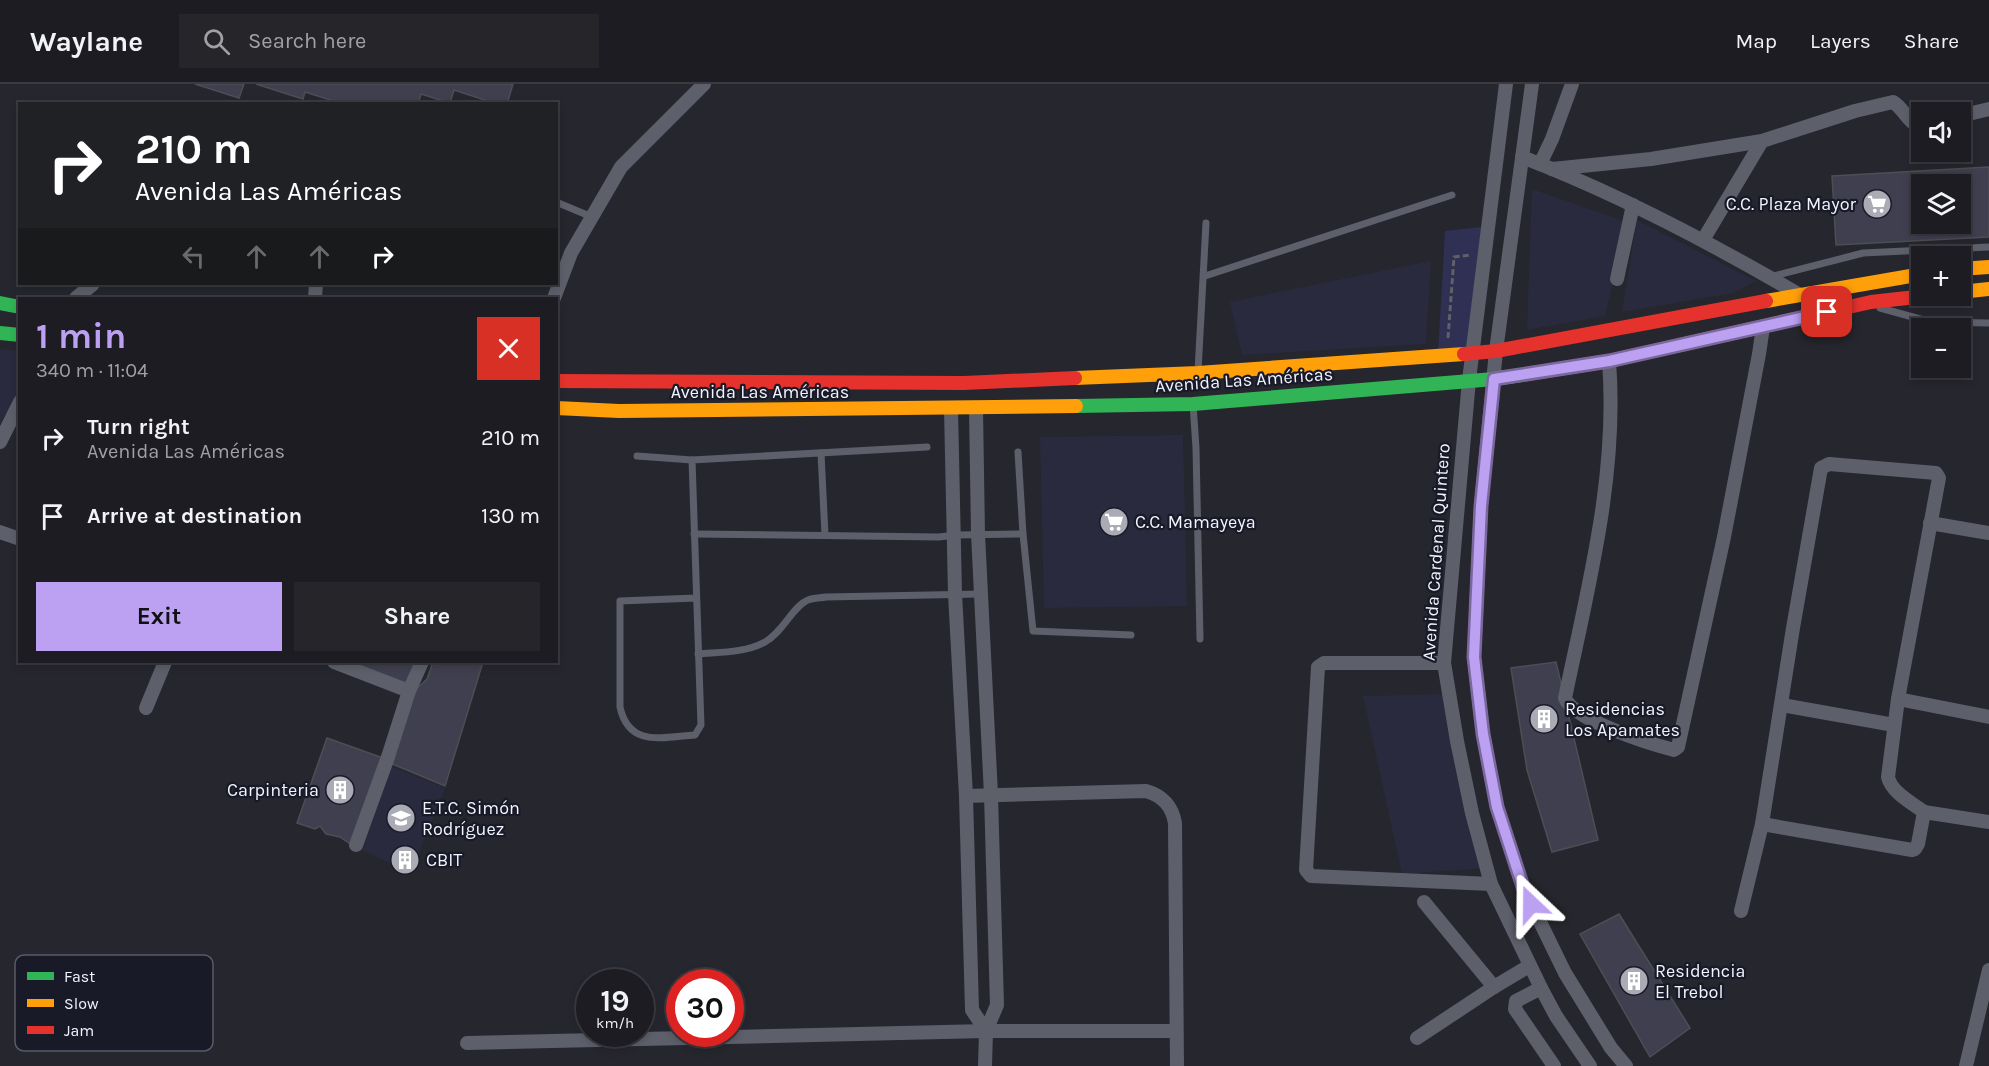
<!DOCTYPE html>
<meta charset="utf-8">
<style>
:root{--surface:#1c1c22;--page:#25252a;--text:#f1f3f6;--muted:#a0a1a5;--line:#3a3a40;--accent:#bca0f2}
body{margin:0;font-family:Karla,sans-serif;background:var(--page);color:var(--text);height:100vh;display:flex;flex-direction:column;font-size:22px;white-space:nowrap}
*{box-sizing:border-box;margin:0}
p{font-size:20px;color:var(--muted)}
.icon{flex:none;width:33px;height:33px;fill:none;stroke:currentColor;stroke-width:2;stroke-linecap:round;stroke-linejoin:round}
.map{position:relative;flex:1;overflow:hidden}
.side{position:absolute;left:18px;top:213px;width:540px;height:366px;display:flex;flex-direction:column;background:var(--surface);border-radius:0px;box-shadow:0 3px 9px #0003,0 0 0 2px var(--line)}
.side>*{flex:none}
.hud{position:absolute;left:18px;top:18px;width:540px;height:183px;border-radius:0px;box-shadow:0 3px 9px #0003,0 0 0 2px var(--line);background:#202124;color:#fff;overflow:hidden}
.buttons{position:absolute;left:1911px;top:18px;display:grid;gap:12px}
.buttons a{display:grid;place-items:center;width:60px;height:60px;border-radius:0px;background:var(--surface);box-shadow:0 3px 9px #0003,0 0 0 2px var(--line);font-size:30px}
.speed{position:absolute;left:576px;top:885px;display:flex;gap:12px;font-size:30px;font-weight:700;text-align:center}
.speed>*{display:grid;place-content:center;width:78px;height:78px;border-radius:50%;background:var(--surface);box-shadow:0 3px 9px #0003,0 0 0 2px var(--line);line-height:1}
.speed small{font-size:15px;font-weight:400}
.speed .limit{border:9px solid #d22;background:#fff;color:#111}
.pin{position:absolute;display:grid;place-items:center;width:51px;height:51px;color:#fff;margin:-26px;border-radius:12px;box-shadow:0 3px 9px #0006}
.me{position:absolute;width:66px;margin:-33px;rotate:337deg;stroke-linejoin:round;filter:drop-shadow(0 0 4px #0008)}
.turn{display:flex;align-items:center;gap:21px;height:126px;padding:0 18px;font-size:27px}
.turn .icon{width:78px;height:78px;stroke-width:2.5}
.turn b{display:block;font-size:42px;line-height:51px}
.lanes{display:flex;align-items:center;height:57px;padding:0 18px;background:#0003;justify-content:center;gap:30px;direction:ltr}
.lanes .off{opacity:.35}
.round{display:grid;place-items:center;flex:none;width:63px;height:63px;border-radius:0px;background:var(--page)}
.head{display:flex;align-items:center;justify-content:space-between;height:102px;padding:0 18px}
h1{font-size:36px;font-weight:700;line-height:45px;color:var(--accent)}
.action{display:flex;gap:12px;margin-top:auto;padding:12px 18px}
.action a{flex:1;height:69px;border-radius:0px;background:var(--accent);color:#111;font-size:24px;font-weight:700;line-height:69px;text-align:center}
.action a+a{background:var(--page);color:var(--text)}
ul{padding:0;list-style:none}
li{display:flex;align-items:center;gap:18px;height:78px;padding:0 18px}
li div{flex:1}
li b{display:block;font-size:22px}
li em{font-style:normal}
header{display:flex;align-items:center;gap:36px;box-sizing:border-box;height:84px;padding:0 30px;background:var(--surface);border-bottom:2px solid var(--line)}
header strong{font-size:28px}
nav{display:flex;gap:33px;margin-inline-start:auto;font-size:21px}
.search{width:420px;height:54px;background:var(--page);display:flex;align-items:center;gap:15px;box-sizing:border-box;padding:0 21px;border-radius:0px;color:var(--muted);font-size:22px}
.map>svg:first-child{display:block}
</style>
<header>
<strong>Waylane</strong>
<div class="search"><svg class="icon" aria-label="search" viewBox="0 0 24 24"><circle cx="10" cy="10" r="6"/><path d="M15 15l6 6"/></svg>Search here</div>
<nav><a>Map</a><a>Layers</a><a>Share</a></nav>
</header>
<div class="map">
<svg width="1989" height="982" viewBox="0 0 1989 982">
<rect width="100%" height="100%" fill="#26262e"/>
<g fill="#292a3d">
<polygon points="1532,105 1627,138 1605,232 1527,246"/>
<polygon points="1637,136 1756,197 1733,209 1622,228"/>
<polygon points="1431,177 1426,260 1242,271 1230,218"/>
<polygon points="0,265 20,267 19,308 0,340"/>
<polygon points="1183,351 1187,522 1044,524 1040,353"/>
<polygon points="1447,610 1488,784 1402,790 1363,612"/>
<polygon points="391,682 445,704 410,789 358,764"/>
</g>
<polygon fill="#2f3053" points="1490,142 1471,266 1438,270 1445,147"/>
<g fill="#3f3f50" stroke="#4d4e54" stroke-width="1.5" fill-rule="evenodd">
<polygon points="195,0 244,0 239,14"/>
<polygon points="256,0 513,0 507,20 497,20 454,6 450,19 421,10 418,20 343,20 305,8 303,15"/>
<path d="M1989 83V153L1836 161 1832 92ZM1922 100H1960V140H1922Z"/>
<polygon points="342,578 427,578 409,604"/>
<polygon points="433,578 483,578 445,702 390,679 411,610 427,595"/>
<polygon points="1556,578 1598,756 1552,768 1527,686 1511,584"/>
<polygon points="327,654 383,674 352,761 340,753 326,750 320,742 315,745 297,739"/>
<polygon points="402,771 412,775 409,782 399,777"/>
<polygon points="1619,830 1690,944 1650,973 1580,850"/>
</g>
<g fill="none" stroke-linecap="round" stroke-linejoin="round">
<polyline stroke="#5f6068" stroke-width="3" stroke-dasharray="6 3" stroke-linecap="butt" points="1448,254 1454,173 1471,171"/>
<g stroke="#5d5f6a" stroke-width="7">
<polyline points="556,118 592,133"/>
<polyline points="1205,192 1452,111"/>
<polyline points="1770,193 1863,169 1989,163"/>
<polyline points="1880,224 1931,238 1989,239"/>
<polyline points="1198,287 1206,139"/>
<polyline points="1193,320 1196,364 1200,555"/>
<polyline points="1018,368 1023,450 1033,547 1131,551"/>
<polyline points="821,369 825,451"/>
<polyline points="637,372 692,376"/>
<polyline points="694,450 939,453 955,451 1023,450"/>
<path d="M696 514 620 517V623C629 664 663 653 695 651L701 641 692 376 927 363"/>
<path d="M698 570C721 568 744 569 765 558 783 548 793 522 808 516 813 514 821 514 826 513L981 510"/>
</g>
<g stroke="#5d5f6a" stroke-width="14">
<polyline points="1506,0 1469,296 1444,579 1457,657 1472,729 1491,800 1541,904 1556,932 1590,982"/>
<polyline points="1532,0 1496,267 1481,422 1474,573 1483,650 1497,723 1523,803 1565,889 1611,964 1626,982"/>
<polyline points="1960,32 1989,25"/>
<path d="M1522 73C1619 110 1711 159 1800 211"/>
<polyline points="1540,80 1552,55 1572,0"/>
<path d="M1552 85 1651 75 1762 57 1855 27 1893 18C1904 24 1908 41 1922 42"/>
<polyline points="1703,156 1762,57"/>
<polyline points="1617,195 1633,121"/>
<polyline points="76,214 93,200"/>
<polyline points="315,214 316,200"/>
<polyline points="554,214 571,169 621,83 704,0"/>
<path d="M1609 277C1618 391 1588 503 1565 614 1573 636 1651 660 1674 666L1678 663 1724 453 1759 270 1763 243"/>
<polyline points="951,325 955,510 966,712 972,926 986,947"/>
<polyline points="976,325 978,450 991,711 997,921 986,947 985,982"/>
<polyline points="0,358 20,318"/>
<polyline points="1930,439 1989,449"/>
<polyline points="0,448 20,455"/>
<polyline points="334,578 409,607"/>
<polyline points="1444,579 1324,579 1318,583 1306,786 1311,792 1491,800"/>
<polyline points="1898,615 1989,633"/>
<polyline points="1782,621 1894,641"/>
<polyline points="146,624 165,578"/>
<path d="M966 712 1146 707C1163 712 1172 722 1175 739L1177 982"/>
<path d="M1762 740 1793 544 1821 384 1829 380 1936 389 1939 394 1898 615 1888 693C1891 708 1912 719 1924 728"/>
<polyline points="356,761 388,673 409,607 422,578"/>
<polyline points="1424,818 1494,903"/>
<polyline points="1741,827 1762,740 1912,766 1915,765 1918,760 1924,728 1989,738"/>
<polyline points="1541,904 1516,917 1515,925 1554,982"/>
<polyline points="1417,954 1494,903 1529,882"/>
<polyline points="467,959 986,947 1176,947"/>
<polyline points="1966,982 1989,886"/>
</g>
<g stroke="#30b455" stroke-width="14">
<polyline points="0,219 20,223"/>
<polyline points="0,249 20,251"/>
<polyline points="1076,322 1193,320 1494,295 1522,291"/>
</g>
<g stroke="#ff9f0a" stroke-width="14">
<polyline points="1960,185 1989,183"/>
<polyline points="1960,208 1989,205"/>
<polyline points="1766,217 1922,190"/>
<polyline points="1075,294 1198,289 1464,270"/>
<polyline points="556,324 619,327 1076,322"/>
</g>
<g stroke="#e5322d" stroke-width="14">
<polyline points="1464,270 1496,267 1766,217"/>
<polyline points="1522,291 1609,277 1871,218 1925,212"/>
<polyline points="556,297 964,299 1075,294"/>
</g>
</g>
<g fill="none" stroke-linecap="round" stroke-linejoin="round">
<g stroke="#7a689d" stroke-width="15">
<polyline id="route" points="1531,820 1523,803 1497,723 1483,650 1474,573 1481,422 1494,295 1609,277 1827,228"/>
</g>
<use href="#route" stroke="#bca0f2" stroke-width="10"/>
</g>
<defs>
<g id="supermarket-disc" transform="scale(1.5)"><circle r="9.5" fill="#aaabb5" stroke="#181a27"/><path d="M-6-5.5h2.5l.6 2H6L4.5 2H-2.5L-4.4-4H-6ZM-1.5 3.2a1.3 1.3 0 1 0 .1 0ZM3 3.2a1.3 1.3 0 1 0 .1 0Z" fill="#fff"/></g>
<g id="building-disc" transform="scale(1.5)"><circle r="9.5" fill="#aaabb5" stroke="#181a27"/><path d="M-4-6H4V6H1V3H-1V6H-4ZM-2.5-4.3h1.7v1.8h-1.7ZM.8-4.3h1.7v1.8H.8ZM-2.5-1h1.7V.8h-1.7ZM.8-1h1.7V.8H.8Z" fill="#fff"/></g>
<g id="school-disc" transform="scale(1.5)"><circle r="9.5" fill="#aaabb5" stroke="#181a27"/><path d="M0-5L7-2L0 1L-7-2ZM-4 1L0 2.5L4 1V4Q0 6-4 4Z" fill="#fff"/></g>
</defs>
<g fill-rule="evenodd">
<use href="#supermarket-disc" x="1877" y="120"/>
<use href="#supermarket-disc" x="1114" y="438"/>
<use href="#building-disc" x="1544" y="635"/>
<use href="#building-disc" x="340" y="706"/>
<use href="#school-disc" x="401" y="734"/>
<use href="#building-disc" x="405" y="776"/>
<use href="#building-disc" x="1634" y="897"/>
</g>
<g text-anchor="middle" stroke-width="4.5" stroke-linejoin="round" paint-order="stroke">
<g font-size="18" fill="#f1f3fd" stroke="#181a27" text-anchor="start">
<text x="1856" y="126" text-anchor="end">C.C. Plaza Mayor</text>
<text x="1135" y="444">C.C. Mamayeya</text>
<text x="1565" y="631">Residencias<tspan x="1565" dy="21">Los Apamates</tspan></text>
<text x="319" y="712" text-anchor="end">Carpinteria</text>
<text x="422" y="730">E.T.C. Simón<tspan x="422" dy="21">Rodríguez</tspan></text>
<text x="426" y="782">CBIT</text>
<text x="1655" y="893">Residencia<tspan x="1655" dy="21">El Trebol</tspan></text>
</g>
<g font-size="18" fill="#f1f3fd" stroke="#181a27">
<text transform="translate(1244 296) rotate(-4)" y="6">Avenida Las Américas</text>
<text x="760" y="314">Avenida Las Américas</text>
<text transform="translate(1436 468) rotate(-86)" y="6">Avenida Cardenal Quintero</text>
</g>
</g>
<rect x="15" y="871" width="198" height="96" rx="9" fill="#181a27" stroke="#595b67" stroke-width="1.5"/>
<rect x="27" y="888" width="27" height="8" fill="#30b455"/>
<rect x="27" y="915" width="27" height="8" fill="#ff9f0a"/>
<rect x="27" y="942" width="27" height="8" fill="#e5322d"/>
<g font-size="16" fill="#f1f3fd">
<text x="64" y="898">Fast</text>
<text x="64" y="925">Slow</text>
<text x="64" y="952">Jam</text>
</g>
</svg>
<div class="buttons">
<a><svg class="icon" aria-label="sound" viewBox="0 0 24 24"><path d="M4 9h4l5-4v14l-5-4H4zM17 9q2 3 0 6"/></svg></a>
<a><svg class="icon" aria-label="layers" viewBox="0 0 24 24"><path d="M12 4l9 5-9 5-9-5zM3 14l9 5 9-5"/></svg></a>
<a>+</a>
<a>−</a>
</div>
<div class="speed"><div>19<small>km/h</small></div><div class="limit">30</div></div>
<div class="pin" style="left:1827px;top:228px;background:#d93025"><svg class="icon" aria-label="arrive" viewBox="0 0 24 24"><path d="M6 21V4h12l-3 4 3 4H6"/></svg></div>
<svg class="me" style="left:1531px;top:820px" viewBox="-20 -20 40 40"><path d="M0-17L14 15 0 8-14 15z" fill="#bca0f2" stroke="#fff" stroke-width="4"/></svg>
<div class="hud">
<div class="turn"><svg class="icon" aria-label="right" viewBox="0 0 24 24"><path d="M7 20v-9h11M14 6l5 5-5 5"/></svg><div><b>210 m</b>Avenida Las Américas</div></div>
<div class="lanes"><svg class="icon off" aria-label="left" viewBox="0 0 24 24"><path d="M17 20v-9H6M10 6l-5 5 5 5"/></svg><svg class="icon off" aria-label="ahead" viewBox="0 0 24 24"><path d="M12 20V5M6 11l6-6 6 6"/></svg><svg class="icon off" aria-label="ahead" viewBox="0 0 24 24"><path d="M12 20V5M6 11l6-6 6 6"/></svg><svg class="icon" aria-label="right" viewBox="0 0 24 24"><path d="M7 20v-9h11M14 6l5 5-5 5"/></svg></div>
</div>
<section class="side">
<div class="head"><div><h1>1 min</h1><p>340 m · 11:04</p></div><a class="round" style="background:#d93025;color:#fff"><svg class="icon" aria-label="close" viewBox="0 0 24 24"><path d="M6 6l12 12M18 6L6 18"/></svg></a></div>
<ul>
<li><svg class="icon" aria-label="right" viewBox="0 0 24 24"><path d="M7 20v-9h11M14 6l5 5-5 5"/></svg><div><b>Turn right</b><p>Avenida Las Américas</p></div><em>210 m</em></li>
<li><svg class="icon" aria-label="arrive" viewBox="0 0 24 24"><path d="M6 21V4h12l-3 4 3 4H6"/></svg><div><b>Arrive at destination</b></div><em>130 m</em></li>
</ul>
<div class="action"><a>Exit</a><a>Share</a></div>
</section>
</div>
